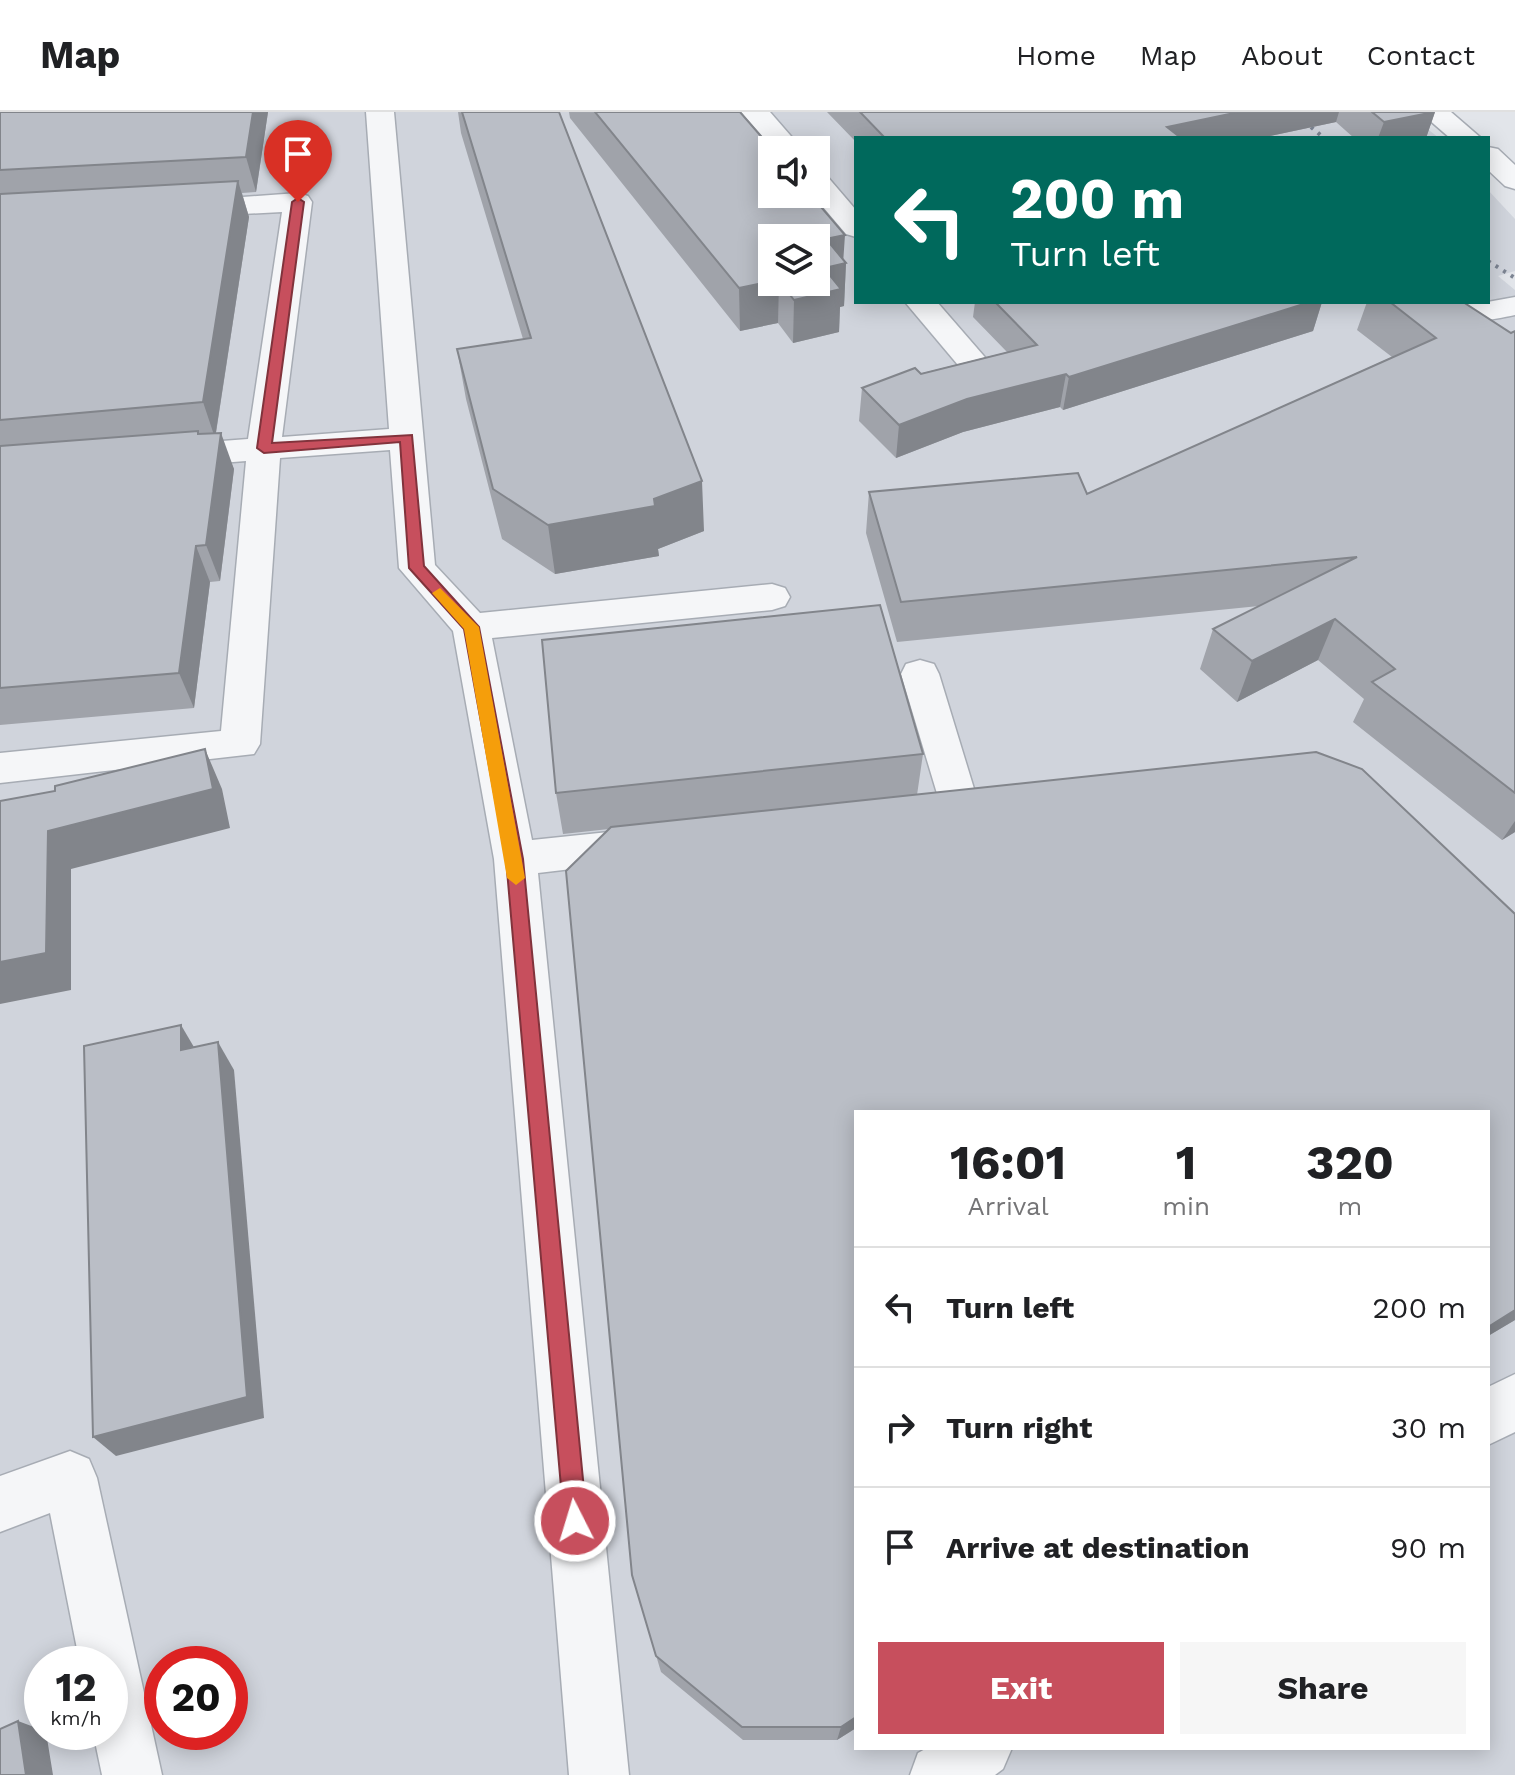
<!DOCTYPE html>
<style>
:root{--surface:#fff;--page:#f6f6f6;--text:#202124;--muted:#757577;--line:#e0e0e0;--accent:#c74f5d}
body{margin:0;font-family:"Work Sans",sans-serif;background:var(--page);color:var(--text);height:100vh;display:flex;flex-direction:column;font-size:30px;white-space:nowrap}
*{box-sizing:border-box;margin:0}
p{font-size:26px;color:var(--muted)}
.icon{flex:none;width:44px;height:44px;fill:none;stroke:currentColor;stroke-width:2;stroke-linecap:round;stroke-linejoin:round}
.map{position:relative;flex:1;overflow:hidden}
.details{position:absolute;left:854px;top:998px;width:636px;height:640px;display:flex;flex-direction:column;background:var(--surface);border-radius:0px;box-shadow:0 4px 20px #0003}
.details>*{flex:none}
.top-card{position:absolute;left:854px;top:24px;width:636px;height:168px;border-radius:0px;box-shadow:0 4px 20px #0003;background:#00695c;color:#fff;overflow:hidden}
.controls{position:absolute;left:758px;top:24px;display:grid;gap:16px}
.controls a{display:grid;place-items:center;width:72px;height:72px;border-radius:0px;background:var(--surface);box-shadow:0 4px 20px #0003;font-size:40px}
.speed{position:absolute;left:24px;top:1534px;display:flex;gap:16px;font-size:40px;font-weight:700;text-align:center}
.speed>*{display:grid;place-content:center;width:104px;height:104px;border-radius:50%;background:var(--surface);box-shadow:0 4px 20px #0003;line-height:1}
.speed small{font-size:20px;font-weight:400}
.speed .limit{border:12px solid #d22;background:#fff;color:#111}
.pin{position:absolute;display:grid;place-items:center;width:68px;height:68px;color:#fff;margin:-82px -34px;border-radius:50% 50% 50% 0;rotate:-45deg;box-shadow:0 0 8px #0007}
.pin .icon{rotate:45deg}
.me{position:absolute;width:88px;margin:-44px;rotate:355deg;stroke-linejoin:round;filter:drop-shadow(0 0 6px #0008)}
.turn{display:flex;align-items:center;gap:28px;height:168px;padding:0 24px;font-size:36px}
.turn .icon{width:104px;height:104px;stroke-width:2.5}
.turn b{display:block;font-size:56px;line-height:68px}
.eta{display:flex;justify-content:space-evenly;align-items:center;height:136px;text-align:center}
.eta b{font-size:48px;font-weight:700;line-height:56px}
.cta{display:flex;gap:16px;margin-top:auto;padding:16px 24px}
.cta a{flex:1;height:92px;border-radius:0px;background:var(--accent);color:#fff;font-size:32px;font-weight:700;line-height:92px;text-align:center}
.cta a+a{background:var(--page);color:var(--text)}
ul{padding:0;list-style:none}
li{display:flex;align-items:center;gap:24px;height:120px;padding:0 24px;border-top:2px solid var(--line)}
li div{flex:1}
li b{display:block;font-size:30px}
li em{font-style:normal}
header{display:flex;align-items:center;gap:48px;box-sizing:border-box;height:112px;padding:0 40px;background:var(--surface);border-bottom:2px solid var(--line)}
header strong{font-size:38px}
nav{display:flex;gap:44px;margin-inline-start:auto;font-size:28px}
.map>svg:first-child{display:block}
</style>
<header>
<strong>Map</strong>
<nav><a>Home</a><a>Map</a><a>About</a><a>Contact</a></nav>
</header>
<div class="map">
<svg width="1515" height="1663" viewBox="0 0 1515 1663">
<rect width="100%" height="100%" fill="#e2e5ea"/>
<path fill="#d0d4dc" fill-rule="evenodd" d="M0 0H1406L1439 26H856V190H1488V78L1515 107V159L1498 164 1515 178V1663H0ZM772 38H816V82H772ZM772 126H816V170H772ZM856 1000H1488V1636H856ZM42 1552H110V1620H42ZM162 1552H230V1620H162Z"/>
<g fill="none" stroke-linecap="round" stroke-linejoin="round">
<g stroke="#a7acb4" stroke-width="3">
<g id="minor">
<polygon points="366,0 394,0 435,453 480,501 772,472 785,476 790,485 785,494 772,498 492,526 532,728 647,716 662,720 668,732 662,744 647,748 538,761 629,1663 569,1663 494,747 453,519 399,456 390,338 280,346 260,632 254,642 0,671 0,641 221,619 246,349 170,355 158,352 153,344 158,336 170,333 248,327 282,100 186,105 176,102 172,96 176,90 298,81 308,84 312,90 282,325 389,317"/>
<polygon points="741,0 770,0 803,38 774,38"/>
<polygon points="1420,0 1451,0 1481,26 1450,26"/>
<polygon points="1488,35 1498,37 1515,53 1515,77 1505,74 1488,58"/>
<polygon points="816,60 826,63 856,98 856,125 846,122 812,82 816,82"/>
<path d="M1515 185V203C1489 208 1462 216 1444 190L1482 191Z"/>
<polygon points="905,190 937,190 996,258 1001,265 996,272 985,275 974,272"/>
<polygon points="920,548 934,552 939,562 975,680 999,677 1014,682 1020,693 1014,704 960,713 945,708 901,562 906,552"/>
<polygon points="1515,1262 1515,1320 1488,1333 1488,1275"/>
<polygon points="70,1339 89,1347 97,1366 162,1663 102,1663 93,1620 110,1620 110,1552 80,1552 50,1401 0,1420 0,1364"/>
<polygon points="927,1636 1012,1636 1003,1657 995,1663 910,1663 918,1641"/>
</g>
</g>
<use href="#minor" fill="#f5f6f8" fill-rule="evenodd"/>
<g stroke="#7c8492" stroke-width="4" stroke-dasharray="3 6" stroke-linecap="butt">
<polyline points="1311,15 1324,26"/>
<polyline points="1488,149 1515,166"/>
</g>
</g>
<g fill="#a0a3aa" fill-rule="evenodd">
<polygon points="0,0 268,0 256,80 242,81 249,105 216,321 234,357 220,469 210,470 194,596 0,613"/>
<polygon points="458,0 559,0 704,419 658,437 659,444 555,462 502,427 466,287 457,237 523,227 461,21"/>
<path d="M569 0H740L846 151 844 194 840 195 839 220 793 231 778 211 740 219 570 6ZM816 126V170H772Z"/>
<polygon points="827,0 1435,0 1426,26 1354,26 1336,10 1260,26 856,26 856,30"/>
<polygon points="975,190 1322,190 1313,219 1063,298 1060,295 963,320 896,346 859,309 862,276 1007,240 973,205"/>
<polygon points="1367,190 1463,190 1511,221 1515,219 1515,720 1502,728 1353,610 1364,587 1318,548 1237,590 1200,557 1213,517 1259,494 897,530 866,421 869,380 1087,382 1392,245 1357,218"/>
<polygon points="923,642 917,683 1515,802 1515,1208 1488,1224 1488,1000 856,1000 856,1616 837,1628 743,1628 661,1560 632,1463 609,717 563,722 556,681"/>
</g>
<g fill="#82858b">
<polygon points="253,0 268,0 256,80 246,45"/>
<polygon points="1239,0 1339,0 1336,10 1260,26 1165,26 1167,15"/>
<polygon points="1435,0 1426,26 1378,26 1384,10"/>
<polygon points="238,69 249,105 215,326 203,290"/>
<polygon points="845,123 843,152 846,151 844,194 840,195 839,220 793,231 794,188 826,127"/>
<polygon points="772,170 779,170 778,211 740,219 739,176"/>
<polygon points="1310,190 1322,190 1313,219 1063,298 1069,265"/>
<polygon points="1066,262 1060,295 963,320 896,346 899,313 967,287"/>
<polygon points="221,321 234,357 220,469 206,433"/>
<polygon points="702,369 704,419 658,437 659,444 555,462 548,413 654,387"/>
<polygon points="196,434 210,470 194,596 179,561"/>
<polygon points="1335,507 1318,548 1237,590 1252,549"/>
<polygon points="205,637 222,677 230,716 71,757 71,878 0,892 0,850 48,719"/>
<polygon points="1515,709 1515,720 1502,728"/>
<polygon points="181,913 198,942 181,938"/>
<polygon points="218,930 234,958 264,1306 116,1344 93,1325"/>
<polygon points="1515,1198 1515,1208 1488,1224 1488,1215"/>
<polygon points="856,1605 856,1616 837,1628 841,1615"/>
<polygon points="18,1609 42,1618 42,1620 46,1620 53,1663 26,1663"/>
</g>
<g fill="#babec6" stroke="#82858b" stroke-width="2">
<polygon points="0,0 253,0 246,45 0,58"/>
<polygon points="462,0 559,0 702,369 654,387 655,394 548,413 493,377 457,237 531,226"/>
<polygon points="595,0 740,0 773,38 772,82 810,82 845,123 826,127 846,151 824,156 841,177 794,188 780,170 816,170 816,126 772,126 772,169 739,176"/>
<polygon points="860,0 1239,0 1167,15 1181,26 885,26"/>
<polygon points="1372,0 1434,0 1384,10"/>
<polygon points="238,69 203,290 0,308 0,82"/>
<polygon points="995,190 1310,190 1069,265 1066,262 967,287 899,313 862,276 915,256 921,262 1037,233"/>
<polygon points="1390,190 1463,190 1511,221 1515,219 1515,681 1372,570 1395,557 1335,507 1252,549 1213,517 1357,445 901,490 869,380 1078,361 1087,382 1436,226"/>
<polygon points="198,319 198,322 221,321 206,433 196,434 179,561 0,576 0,334"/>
<polygon points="880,493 923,642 556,681 542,528"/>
<polygon points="205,637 213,677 48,719 46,841 0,850 0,689 55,679 55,674"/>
<polygon points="1316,640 1362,657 1515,802 1515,1198 1488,1215 1488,1000 856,1000 856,1605 841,1615 742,1615 656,1544 632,1463 566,759 611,715"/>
<polygon points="181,913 181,938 218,930 247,1285 93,1325 84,934"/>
<polygon points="18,1609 26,1663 0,1663 0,1617"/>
</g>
<polygon fill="#c74f5d" stroke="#81333c" stroke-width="2" points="298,86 304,90 272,331 412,323 424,454 479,515 523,747 587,1409 584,1418 575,1421 567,1418 564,1409 506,747 464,517 409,456 400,330 264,341 257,336 292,90"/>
<polygon fill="#f59e0b" points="440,476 479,515 525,766 516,773 507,766 464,517 432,481"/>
</svg>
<div class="controls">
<a><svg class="icon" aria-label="sound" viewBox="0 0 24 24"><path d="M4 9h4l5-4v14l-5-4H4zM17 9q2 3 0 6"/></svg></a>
<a><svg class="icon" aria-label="layers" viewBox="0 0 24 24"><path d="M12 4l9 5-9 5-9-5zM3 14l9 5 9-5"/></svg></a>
</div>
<div class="speed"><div>12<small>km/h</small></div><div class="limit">20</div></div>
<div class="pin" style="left:298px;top:90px;background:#d93025"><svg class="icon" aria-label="arrive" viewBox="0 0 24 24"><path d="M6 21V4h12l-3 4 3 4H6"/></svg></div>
<svg class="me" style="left:575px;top:1409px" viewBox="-20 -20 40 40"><circle r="17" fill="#c74f5d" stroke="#fff" stroke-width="3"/><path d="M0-11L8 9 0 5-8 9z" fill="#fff"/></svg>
<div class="top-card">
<div class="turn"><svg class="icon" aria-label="left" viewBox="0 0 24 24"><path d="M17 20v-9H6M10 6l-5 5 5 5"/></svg><div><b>200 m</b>Turn left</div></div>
</div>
<section class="details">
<div class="eta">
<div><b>16:01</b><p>Arrival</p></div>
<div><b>1</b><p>min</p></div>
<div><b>320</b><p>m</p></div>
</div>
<ul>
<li><svg class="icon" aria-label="left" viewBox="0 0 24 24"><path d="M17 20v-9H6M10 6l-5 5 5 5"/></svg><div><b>Turn left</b></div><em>200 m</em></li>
<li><svg class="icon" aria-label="right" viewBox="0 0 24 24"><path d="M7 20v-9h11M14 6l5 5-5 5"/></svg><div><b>Turn right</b></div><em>30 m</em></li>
<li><svg class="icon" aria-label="arrive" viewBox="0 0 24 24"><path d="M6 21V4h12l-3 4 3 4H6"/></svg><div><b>Arrive at destination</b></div><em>90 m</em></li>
</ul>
<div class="cta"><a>Exit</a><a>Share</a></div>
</section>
</div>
